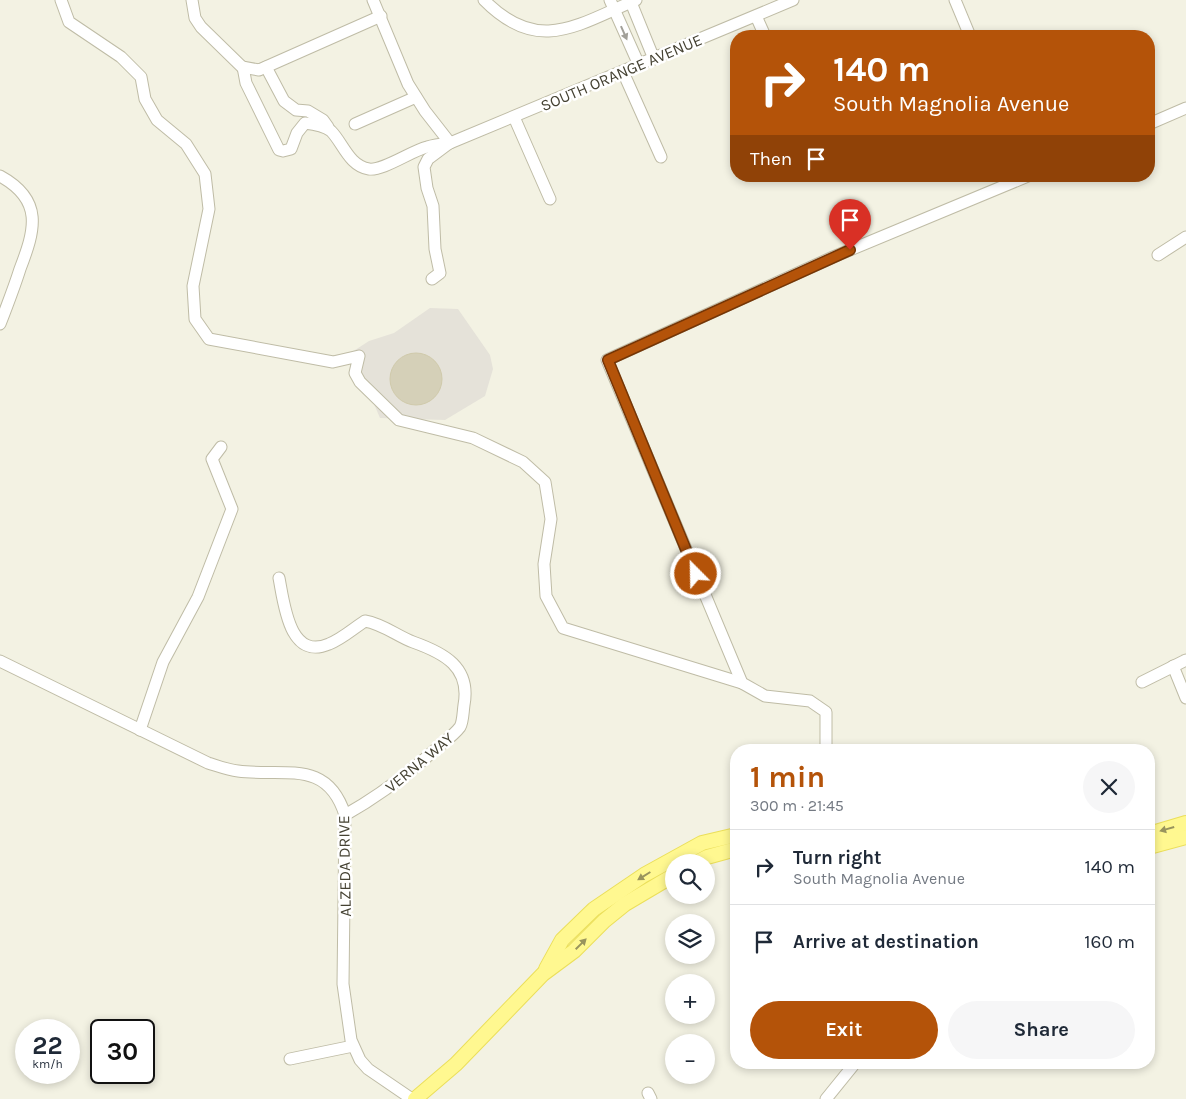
<!DOCTYPE html>
<meta charset="utf-8">
<style>
:root{--surface:#fff;--page:#f6f6f7;--text:#1f2937;--muted:#747a83;--line:#e0e1e3;--accent:#b45309}
body{margin:0;font-family:Karla,sans-serif;background:var(--page);color:var(--text);height:100vh;display:flex;flex-direction:column;font-size:19px;white-space:nowrap}
*{box-sizing:border-box;margin:0}
p{font-size:16px;color:var(--muted)}
.icon{flex:none;width:28px;height:28px;fill:none;stroke:currentColor;stroke-width:2;stroke-linecap:round;stroke-linejoin:round}
.map{position:relative;flex:1;overflow:hidden}
.side{position:absolute;left:730px;top:744px;width:425px;height:325px;display:flex;flex-direction:column;background:var(--surface);border-radius:20px;box-shadow:0 2px 8px #0003}
.side>*{flex:none}
.banner{position:absolute;left:730px;top:30px;width:425px;height:152px;border-radius:20px;box-shadow:0 2px 8px #0003;background:#b45309;color:#fff;overflow:hidden}
.controls{position:absolute;left:665px;top:854px;display:grid;gap:10px}
.controls a{display:grid;place-items:center;width:50px;height:50px;border-radius:50%;background:var(--surface);box-shadow:0 2px 8px #0003;font-size:25px}
.speed{position:absolute;left:15px;top:1019px;display:flex;gap:10px;font-size:25px;font-weight:700;text-align:center}
.speed>*{display:grid;place-content:center;width:65px;height:65px;border-radius:50%;background:var(--surface);box-shadow:0 2px 8px #0003;line-height:1}
.speed small{font-size:12px;font-weight:400}
.speed .limit{border:2px solid #111;border-radius:8px;background:#fff;color:#111}
.pin{position:absolute;display:grid;place-items:center;width:42px;height:42px;color:#fff;margin:-51px -21px;border-radius:50% 50% 50% 0;rotate:-45deg;box-shadow:0 0 5px #0007}
.pin .icon{rotate:45deg}
.me{position:absolute;width:55px;margin:-28px;rotate:337deg;stroke-linejoin:round;filter:drop-shadow(0 0 4px #0008)}
.turn{display:flex;align-items:center;gap:18px;height:105px;padding:0 20px;font-size:22px}
.turn .icon{width:65px;height:65px;stroke-width:2.5}
.turn b{display:block;font-size:35px;line-height:42px}
.then{display:flex;align-items:center;height:48px;padding:0 20px;background:#0003;gap:10px;font-size:19px}
.round{display:grid;place-items:center;flex:none;width:52px;height:52px;border-radius:26px;background:var(--page)}
.head{display:flex;align-items:center;justify-content:space-between;height:85px;padding:0 20px}
h1{font-size:30px;font-weight:700;line-height:38px;color:var(--accent)}
.cta{display:flex;gap:10px;margin-top:auto;padding:10px 20px}
.cta a{flex:1;height:58px;border-radius:30px;background:var(--accent);color:#fff;font-size:20px;font-weight:700;line-height:58px;text-align:center}
.cta a+a{background:var(--page);color:var(--text)}
ul{padding:0;list-style:none}
li{display:flex;align-items:center;gap:15px;height:75px;padding:0 20px;border-top:1px solid var(--line)}
li div{flex:1}
li b{display:block;font-size:19px}
li em{font-style:normal}
.map>svg:first-child{display:block}
</style>
<div class="map">
<svg width="1186" height="1099" viewBox="0 0 1186 1099">
<rect width="100%" height="100%" fill="#f3f2e3"/>
<polygon fill="#e5e2d9" points="430,308 458,309 490,355 493,369 485,396 445,420 380,418 352,352 369,341 394,333"/>
<circle fill="#d5d0b8" stroke="#d0caab" cx="416" cy="379" r="26"/>
<g fill="none" stroke-linecap="round" stroke-linejoin="round">
<g stroke="#bfbca6" stroke-width="13">
<g id="minor">
<polyline points="61,0 69,22 121,57 141,77 145,99 157,120 186,144 205,174 209,209 193,286 195,319 209,339 333,362 359,356 355,373 360,382 399,420 473,438 523,462 545,482 551,519 544,564 546,596 563,628 742,683"/>
<polyline points="192,0 195,18 201,27 242,67 259,70 381,16"/>
<polyline points="373,0 408,84 425,111 450,143"/>
<path d="M484 0C538 55 577 25 636 0"/>
<polyline points="610,0 639,65"/>
<polyline points="630,0 654,59"/>
<polyline points="955,0 970,36"/>
<polyline points="756,16 765,36"/>
<path d="M243 67 246 83 279 150 283 151 291 149 297 133 305 123C313 124 325 126 331 131 343 143 349 166 369 169 383 171 411 151 427 147 434 145 442 144 450 143L793 0"/>
<polyline points="266,67 284,101 296,110 308,111 323,120 328,127"/>
<polyline points="623,72 661,157"/>
<polyline points="514,117 550,199"/>
<polyline points="355,124 416,97"/>
<polyline points="1149,124 1186,108"/>
<path d="M0 176C44 200 35 230 20 269 14 288 7 306 0 324"/>
<polyline points="1158,255 1186,237"/>
<polyline points="432,279 440,273 435,249 433,206 427,188 424,167 428,159 448,144"/>
<path d="M279 578C284 603 289 661 329 644 342 639 354 628 365 621 383 624 397 636 413 642 444 653 471 667 464 705 463 712 463 722 460 727 454 735 444 742 437 748 408 774 379 796 345 815"/>
<path d="M0 661 208 763C218 766 228 770 238 771 284 777 327 758 345 815L343 984 351 1040 360 1060 368 1069 412 1099"/>
<polyline points="1173,666 1186,698"/>
<polyline points="1142,682 1186,660"/>
<polyline points="140,730 163,662 198,597 232,509 212,459 221,447"/>
<polyline points="826,750 826,712 810,701 765,696 742,683 607,360 833,257 1028,176"/>
<polyline points="290,1059 353,1046"/>
<polyline points="648,1093 651,1099"/>
<polyline points="826,1099 856,1062"/>
</g>
</g>
<g stroke="#ebdf5a" stroke-width="16">
<g id="major">
<polyline points="1149,834 1186,823"/>
<polyline points="1149,847 1186,837"/>
<polyline points="697,862 707,857 736,849"/>
<polyline points="546,969 562,940 594,909 644,875 702,843 736,835"/>
<polyline points="415,1099 456,1064 543,974 574,951 604,921 625,904 674,875"/>
</g>
</g>
<use href="#minor" stroke="#fff" stroke-width="11"/>
<use href="#major" stroke="#fff890" stroke-width="14"/>
</g>
<defs><path id="oneway-solid" d="M-6-.8H1V-3.2L6.5 0L1 3.2V.8H-6Z" transform="scale(1.25)"/></defs>
<use fill="#a2a099" href="#oneway-solid" transform="translate(624 33) rotate(66)"/>
<g fill="#99945d">
<use href="#oneway-solid" transform="translate(1167 829) rotate(164)"/>
<use href="#oneway-solid" transform="translate(644 876) rotate(148)"/>
<use href="#oneway-solid" transform="translate(581 944) rotate(-45)"/>
</g>
<g fill="none" stroke-linecap="round" stroke-linejoin="round">
<g stroke="#753606" stroke-width="12">
<polyline id="route" points="696,574 608,360 850,250"/>
</g>
<use href="#route" stroke="#b45309" stroke-width="9"/>
</g>
<g text-anchor="middle" stroke-width="5" stroke-linejoin="round" paint-order="stroke">
<g font-size="16" fill="#454233" stroke="#fff">
<text transform="translate(621 72) rotate(-23)" y="6">SOUTH ORANGE AVENUE</text>
<text transform="translate(419 762) rotate(-40)" y="6">VERNA WAY</text>
<text transform="translate(344 866) rotate(-91)" y="6">ALZEDA DRIVE</text>
</g>
</g>
</svg>
<div class="controls">
<a><svg class="icon" aria-label="search" viewBox="0 0 24 24"><circle cx="10" cy="10" r="6"/><path d="M15 15l6 6"/></svg></a>
<a><svg class="icon" aria-label="layers" viewBox="0 0 24 24"><path d="M12 4l9 5-9 5-9-5zM3 14l9 5 9-5"/></svg></a>
<a>+</a>
<a>−</a>
</div>
<div class="speed"><div>22<small>km/h</small></div><div class="limit">30</div></div>
<div class="pin" style="left:850px;top:250px;background:#d93025"><svg class="icon" aria-label="arrive" viewBox="0 0 24 24"><path d="M6 21V4h12l-3 4 3 4H6"/></svg></div>
<svg class="me" style="left:696px;top:574px" viewBox="-20 -20 40 40"><circle r="17" fill="#b45309" stroke="#fff" stroke-width="3"/><path d="M0-11L8 9 0 5-8 9z" fill="#fff"/></svg>
<div class="banner">
<div class="turn"><svg class="icon" aria-label="right" viewBox="0 0 24 24"><path d="M7 20v-9h11M14 6l5 5-5 5"/></svg><div><b>140 m</b>South Magnolia Avenue</div></div>
<div class="then">Then<svg class="icon" aria-label="arrive" viewBox="0 0 24 24"><path d="M6 21V4h12l-3 4 3 4H6"/></svg></div>
</div>
<section class="side">
<div class="head"><div><h1>1 min</h1><p>300 m · 21:45</p></div><a class="round"><svg class="icon" aria-label="close" viewBox="0 0 24 24"><path d="M6 6l12 12M18 6L6 18"/></svg></a></div>
<ul>
<li><svg class="icon" aria-label="right" viewBox="0 0 24 24"><path d="M7 20v-9h11M14 6l5 5-5 5"/></svg><div><b>Turn right</b><p>South Magnolia Avenue</p></div><em>140 m</em></li>
<li><svg class="icon" aria-label="arrive" viewBox="0 0 24 24"><path d="M6 21V4h12l-3 4 3 4H6"/></svg><div><b>Arrive at destination</b></div><em>160 m</em></li>
</ul>
<div class="cta"><a>Exit</a><a>Share</a></div>
</section>
</div>
